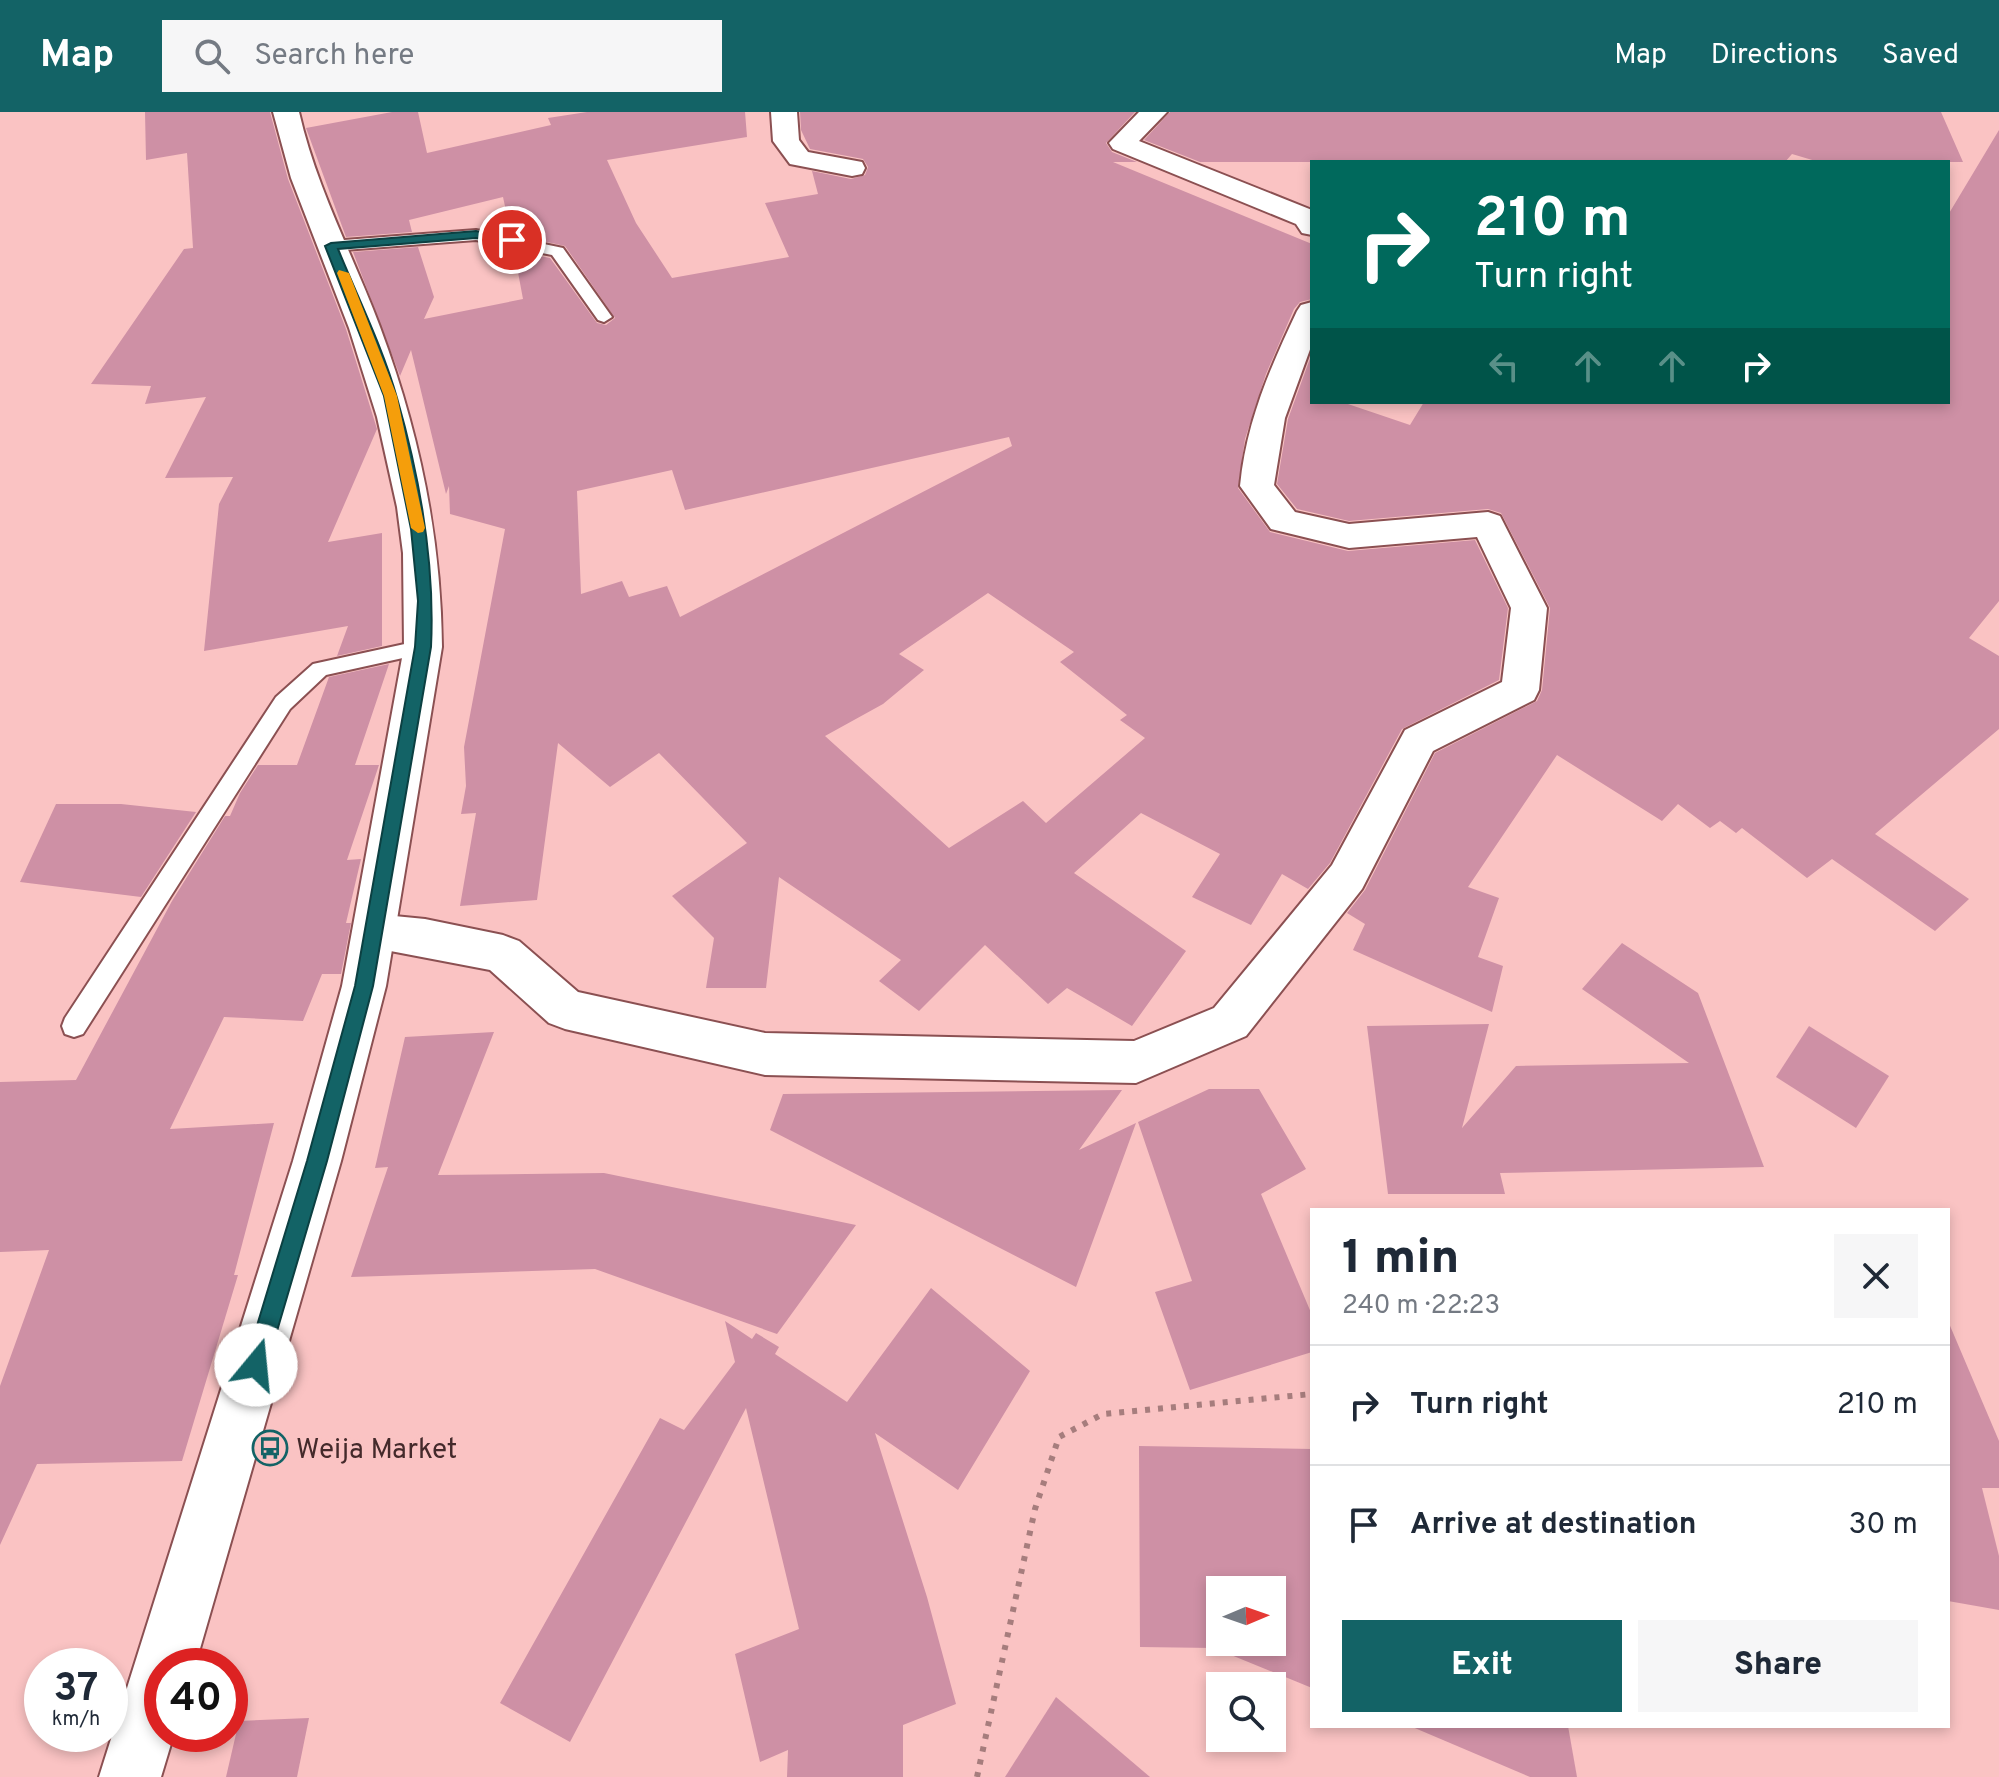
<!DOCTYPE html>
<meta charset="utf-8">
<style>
:root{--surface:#fff;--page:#f6f6f7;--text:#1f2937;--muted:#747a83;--line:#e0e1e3;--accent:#136366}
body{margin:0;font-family:Overpass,sans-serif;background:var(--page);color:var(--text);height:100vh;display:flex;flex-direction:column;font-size:30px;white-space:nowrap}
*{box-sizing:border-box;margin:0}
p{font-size:26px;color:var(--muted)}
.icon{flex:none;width:44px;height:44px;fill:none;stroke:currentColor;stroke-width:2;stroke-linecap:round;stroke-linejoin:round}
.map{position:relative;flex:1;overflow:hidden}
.panel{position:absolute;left:1310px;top:1096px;width:640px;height:520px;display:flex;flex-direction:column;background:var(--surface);border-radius:0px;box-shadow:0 4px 12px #0003}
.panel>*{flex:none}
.guide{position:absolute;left:1310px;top:48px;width:640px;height:244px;border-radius:0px;box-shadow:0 4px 12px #0003;background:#00695c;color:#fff;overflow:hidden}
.needle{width:52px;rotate:88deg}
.fabs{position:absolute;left:1206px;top:1464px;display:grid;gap:16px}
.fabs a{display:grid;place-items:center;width:80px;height:80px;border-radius:0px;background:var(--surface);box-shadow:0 4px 12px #0003;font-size:40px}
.speed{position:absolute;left:24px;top:1536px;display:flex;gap:16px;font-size:40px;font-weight:700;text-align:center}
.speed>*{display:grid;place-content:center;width:104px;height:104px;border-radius:50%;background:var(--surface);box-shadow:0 4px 12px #0003;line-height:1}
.speed small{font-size:20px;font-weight:400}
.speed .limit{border:12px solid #d22;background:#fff;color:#111}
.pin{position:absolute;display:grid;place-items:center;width:68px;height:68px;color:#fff;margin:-34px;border:4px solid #fff;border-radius:50%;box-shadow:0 2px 8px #0007}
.me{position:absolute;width:88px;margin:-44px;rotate:17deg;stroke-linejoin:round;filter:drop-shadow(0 0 6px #0008)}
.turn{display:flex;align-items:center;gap:28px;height:168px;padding:0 32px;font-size:36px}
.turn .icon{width:104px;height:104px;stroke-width:2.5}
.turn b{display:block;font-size:56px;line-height:68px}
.lanes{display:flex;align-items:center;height:76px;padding:0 32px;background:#0003;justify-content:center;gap:40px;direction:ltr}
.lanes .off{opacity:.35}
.round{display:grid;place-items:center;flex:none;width:84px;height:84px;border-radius:0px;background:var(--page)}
.summary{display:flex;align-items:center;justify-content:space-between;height:136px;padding:0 32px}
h1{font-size:48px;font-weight:800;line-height:60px}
.action{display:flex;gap:16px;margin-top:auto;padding:16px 32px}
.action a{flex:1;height:92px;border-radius:0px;background:var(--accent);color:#fff;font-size:32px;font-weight:800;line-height:92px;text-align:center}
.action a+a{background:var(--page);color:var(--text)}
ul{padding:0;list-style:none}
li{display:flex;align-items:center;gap:24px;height:120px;padding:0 32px;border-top:2px solid var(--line)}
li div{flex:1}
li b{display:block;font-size:30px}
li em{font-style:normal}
header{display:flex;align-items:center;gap:48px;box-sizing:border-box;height:112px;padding:0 40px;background:var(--accent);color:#fff}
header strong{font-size:38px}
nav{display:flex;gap:44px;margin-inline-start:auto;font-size:28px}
.search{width:560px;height:72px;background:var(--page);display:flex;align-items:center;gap:20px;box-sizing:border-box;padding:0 28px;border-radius:0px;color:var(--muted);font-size:30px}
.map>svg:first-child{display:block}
</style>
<header>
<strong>Map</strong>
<div class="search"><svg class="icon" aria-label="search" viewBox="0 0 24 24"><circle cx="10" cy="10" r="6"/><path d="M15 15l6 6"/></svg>Search here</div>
<nav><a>Map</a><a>Directions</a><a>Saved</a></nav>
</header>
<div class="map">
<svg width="1999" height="1665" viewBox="0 0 1999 1665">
<rect width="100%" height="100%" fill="#fac3c3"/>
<g fill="#ce90a5" fill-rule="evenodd">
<polygon points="145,0 270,0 288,67 346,217 377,317 328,430 382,421 382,534 337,544 348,514 204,539 219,392 233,365 165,366 206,285 145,292 151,274 91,272 184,137 193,136 187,41 146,48"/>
<path d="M392 0H418L427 41 551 13 548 6 587 0H745L747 25 607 48 636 111 672 166 789 145 765 91 818 82 812 59 851 67 865 63 868 55 863 47 810 37 801 18 800 0H1135L1106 31 1112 40 1137 50H1113L1312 132V187L1300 190 1294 197 1266 262 1245 327 1238 376 1270 420 1348 439 1475 428 1508 496 1499 568 1402 617 1330 751 1308 777 1282 762 1251 813 1192 785 1220 742 1141 701 1074 761 1186 839 1132 914 1067 876 1048 892 985 833 919 899 879 869 901 848 779 765 766 876H706L714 826 672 784 747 731 659 641 610 675 558 631 537 788 460 794 476 701 461 702 466 674 464 635 505 417 450 402 449 374 446 382 411 238 400 264 353 140 418 135 434 185 424 207 523 187 514 139 550 146 597 211 606 213 615 206 565 134 511 122 503 85 409 108 412 120 346 125 306 16ZM1009 325 1012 334 680 505 667 474 629 485 622 469 581 482 577 379 672 358 685 398ZM988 481 1074 540 1060 550 1127 603 1120 608 1145 626 1046 711 1023 689 949 736 825 624 883 592 924 558 899 542Z"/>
<polygon points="1170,0 1941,0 1963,50 1819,50 1792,42 1785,50 1200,50 1144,28"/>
<polygon points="1999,18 1999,489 1969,526 1999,544 1999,617 1875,722 1969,787 1935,819 1832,747 1807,766 1742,716 1736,721 1720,709 1710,716 1678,692 1662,709 1557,643 1468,775 1499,786 1478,845 1503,854 1492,900 1353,838 1365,812 1347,801 1365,778 1435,641 1537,589 1542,578 1550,496 1501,401 1488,397 1349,409 1297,397 1277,372 1288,307 1312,241 1312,290 1342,290 1410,313 1424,290 1948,290 1948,103"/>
<polygon points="389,552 355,653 379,653 347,748 361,747 346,811 351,811 341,862 322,862 303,909 224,905 170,1017 274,1011 234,1163 238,1163 182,1349 37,1352 0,1433 0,1274 49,1138 0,1140 0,970 76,968 172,789 225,704 230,704 240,681 258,653 297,653 329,565"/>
<polygon points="56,692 121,692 196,700 141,785 20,770"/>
<polygon points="1622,831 1698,881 1764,1055 1500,1061 1505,1082 1388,1082 1367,914 1489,912 1462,1016 1516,954 1689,951 1582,877"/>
<polygon points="1809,914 1889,964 1856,1016 1776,965"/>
<polygon points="494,920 438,1063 604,1061 856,1113 777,1222 595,1157 351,1165 388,1055 375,1056 405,925"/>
<polygon points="1209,977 1259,977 1306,1057 1261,1082 1312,1203 1312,1240 1190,1278 1155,1180 1192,1169 1138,1010"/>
<polygon points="1122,978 1079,1038 1136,1011 1076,1175 770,1018 783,982"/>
<polygon points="931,1176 1030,1259 958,1378 875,1321 927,1485 956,1592 903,1613 903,1665 787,1665 788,1638 760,1650 735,1542 799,1517 746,1296 570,1630 500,1591 660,1306 684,1318 735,1250 725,1209 752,1227 756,1221 779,1235 775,1242 847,1290"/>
<polygon points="1948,1209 1999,1329 1999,1376 1982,1376 1999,1444 1999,1498 1948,1489"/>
<path d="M1139 1334 1312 1337V1576L1214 1536 1140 1535ZM1220 1478H1272V1530H1220Z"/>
<polygon points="1056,1585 1150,1665 1005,1665"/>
<polygon points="309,1606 297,1665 226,1665 239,1609"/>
<polygon points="1410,1614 1568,1614 1577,1665 1530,1665"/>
</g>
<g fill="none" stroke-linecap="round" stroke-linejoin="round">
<g stroke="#8b5052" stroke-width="4">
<g id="lane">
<polygon points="476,118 563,136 612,205 604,210 598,208 552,143 476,128 331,139 323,134 331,129"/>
<polygon points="423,528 430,530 433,535 430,540 326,563 290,597 83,922 74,925 65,922 62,914 65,906 276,585 313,552"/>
</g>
</g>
<g stroke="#8b5052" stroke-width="4">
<g id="street">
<polygon points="771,0 797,0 799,28 808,40 862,50 865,56 862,62 852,64 790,52 773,29"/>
<polygon points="1139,0 1167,0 1139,29 1312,98 1312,123 1302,121 1296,112 1113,37 1109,31"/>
<path d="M1312 190V232L1285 306 1274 373 1295 400 1349 412 1488 400 1500 404 1547 496 1539 578 1534 588 1433 639 1362 777 1246 924 1136 971 765 963 565 917 549 911 490 858 359 833 352 820 359 807 374 802 425 807 503 823 519 829 578 880 765 921 1134 929 1214 896 1332 753 1405 618 1502 570 1511 496 1477 425 1349 436 1271 417 1240 374C1246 311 1270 256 1297 199L1301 193Z"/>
</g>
</g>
<g stroke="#8b5052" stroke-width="4">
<path id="secondary" d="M273 0H299C316 75 353 143 380 215 419 319 441 424 442 535L386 874 341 1049 195 1554H162V1622H174L161 1665H99L293 1049 342 874 404 535 403 441 397 395 377 305 349 216 291 66Z"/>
</g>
<polyline stroke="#a67d7d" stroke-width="6" stroke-dasharray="5 8" stroke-linecap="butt" points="977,1665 1035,1397 1059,1325 1103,1302 1312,1282"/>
<use href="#lane" fill="#fff" fill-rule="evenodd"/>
<use href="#street" fill="#fff" fill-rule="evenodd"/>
<use href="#secondary" fill="#fff" fill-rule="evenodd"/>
</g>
<path fill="#136366" stroke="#0c4042" stroke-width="2" d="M476 119 518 128 512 132 476 126 338 137C358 186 383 236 397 286 420 366 435 452 431 535L373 874 327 1049 267 1253 264 1261 256 1264 248 1261 245 1253 307 1049 355 874 415 535 418 489 411 417 384 284 325 134 331 131Z"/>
<polygon fill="#f59e0b" points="339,158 349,161 397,284 425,416 423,420 418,421 411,416 384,284 337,161"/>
<defs>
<g id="bus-ring" transform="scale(1.8)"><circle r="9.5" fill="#fac3c3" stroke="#136366" stroke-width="1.5"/><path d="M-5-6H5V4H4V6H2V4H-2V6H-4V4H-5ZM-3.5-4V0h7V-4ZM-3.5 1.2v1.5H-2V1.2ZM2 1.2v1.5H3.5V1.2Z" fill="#136366"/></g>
</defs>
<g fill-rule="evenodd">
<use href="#bus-ring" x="270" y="1336"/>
</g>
<g text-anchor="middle" stroke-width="7" stroke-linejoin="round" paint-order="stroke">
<g font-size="28" fill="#442a2b" stroke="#fac3c3" text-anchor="start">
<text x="296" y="1346">Weija Market</text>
</g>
</g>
</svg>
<div class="fabs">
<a><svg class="needle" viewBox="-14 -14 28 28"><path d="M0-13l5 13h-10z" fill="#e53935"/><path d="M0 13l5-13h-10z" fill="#747a83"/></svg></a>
<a><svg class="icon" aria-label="search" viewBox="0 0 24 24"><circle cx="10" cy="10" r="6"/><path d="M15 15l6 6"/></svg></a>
</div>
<div class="speed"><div>37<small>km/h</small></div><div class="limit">40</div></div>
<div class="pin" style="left:512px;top:128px;background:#d93025"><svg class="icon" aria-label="arrive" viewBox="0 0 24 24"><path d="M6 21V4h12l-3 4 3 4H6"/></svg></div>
<svg class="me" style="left:256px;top:1253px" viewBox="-20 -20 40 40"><circle r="19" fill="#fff"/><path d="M0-13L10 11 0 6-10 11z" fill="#136366"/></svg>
<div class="guide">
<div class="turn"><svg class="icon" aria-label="right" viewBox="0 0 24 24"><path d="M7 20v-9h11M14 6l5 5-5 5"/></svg><div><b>210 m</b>Turn right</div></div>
<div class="lanes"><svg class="icon off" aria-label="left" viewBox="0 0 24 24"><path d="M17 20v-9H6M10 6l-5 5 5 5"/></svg><svg class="icon off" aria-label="ahead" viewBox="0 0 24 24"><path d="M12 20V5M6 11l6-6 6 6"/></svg><svg class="icon off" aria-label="ahead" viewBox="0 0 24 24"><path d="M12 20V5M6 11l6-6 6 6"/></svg><svg class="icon" aria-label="right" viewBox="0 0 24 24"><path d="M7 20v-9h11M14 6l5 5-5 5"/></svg></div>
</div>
<section class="panel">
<div class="summary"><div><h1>1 min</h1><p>240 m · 22:23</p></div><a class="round"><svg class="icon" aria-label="close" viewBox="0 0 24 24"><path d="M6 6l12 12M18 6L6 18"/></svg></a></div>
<ul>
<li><svg class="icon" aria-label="right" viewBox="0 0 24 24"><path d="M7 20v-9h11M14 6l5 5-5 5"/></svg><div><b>Turn right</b></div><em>210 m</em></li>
<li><svg class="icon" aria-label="arrive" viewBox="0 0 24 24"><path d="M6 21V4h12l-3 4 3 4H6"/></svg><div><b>Arrive at destination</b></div><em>30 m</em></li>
</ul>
<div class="action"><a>Exit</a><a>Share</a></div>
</section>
</div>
